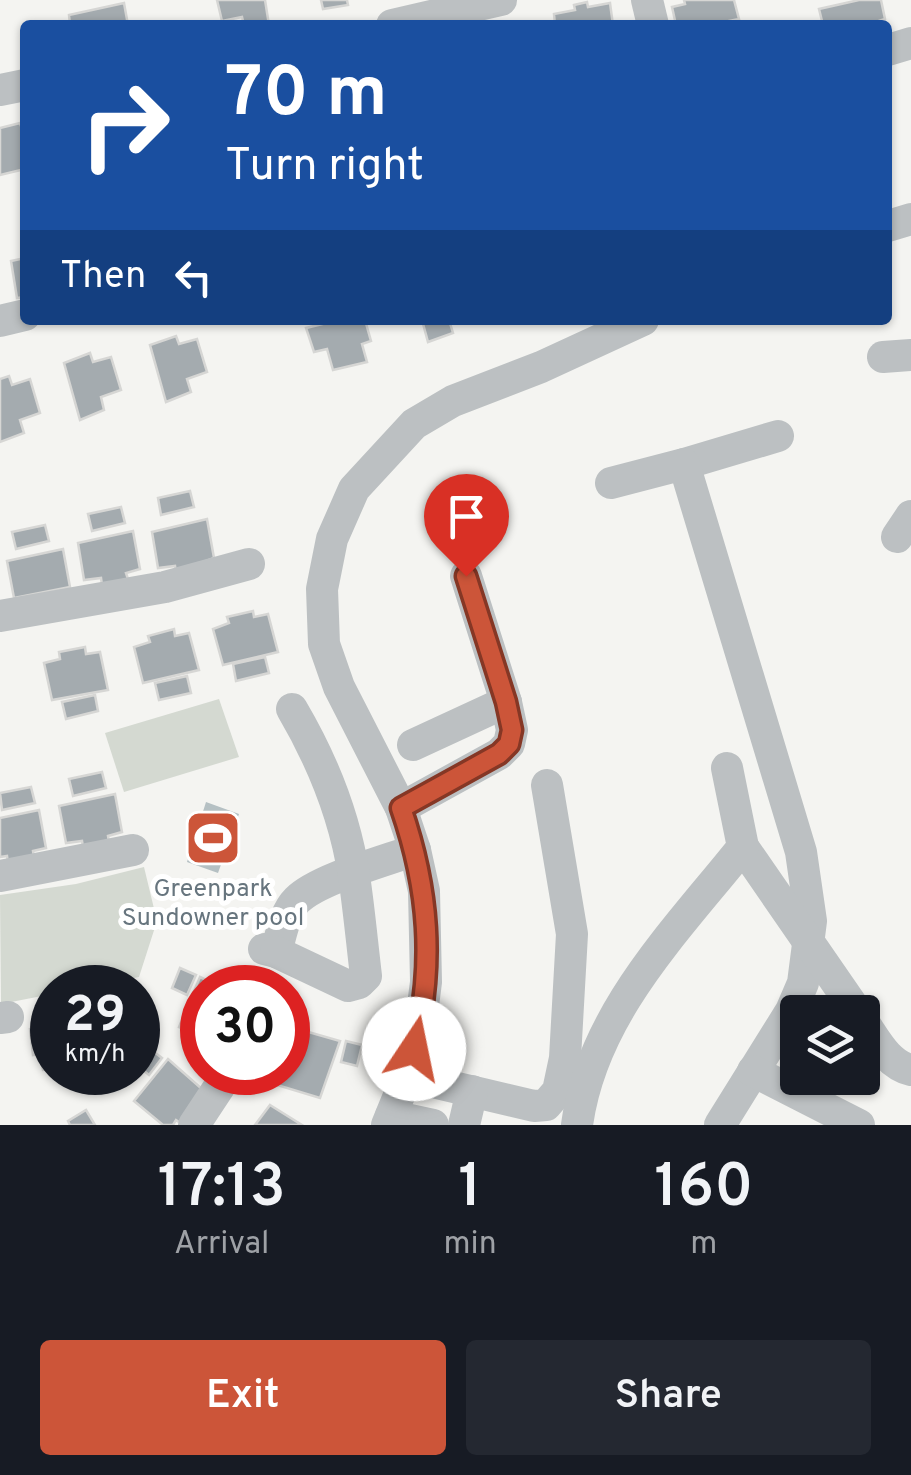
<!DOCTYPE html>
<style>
:root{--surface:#171b24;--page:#242831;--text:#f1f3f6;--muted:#9ea1a6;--accent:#cc5539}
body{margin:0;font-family:Overpass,sans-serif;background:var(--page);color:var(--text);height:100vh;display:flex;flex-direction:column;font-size:38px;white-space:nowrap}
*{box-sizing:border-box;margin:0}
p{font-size:32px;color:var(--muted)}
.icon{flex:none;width:55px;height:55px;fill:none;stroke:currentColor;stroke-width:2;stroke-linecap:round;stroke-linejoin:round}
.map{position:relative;height:1125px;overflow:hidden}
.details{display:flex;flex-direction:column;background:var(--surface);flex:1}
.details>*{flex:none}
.guide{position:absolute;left:20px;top:20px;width:872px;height:305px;border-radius:10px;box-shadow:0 2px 8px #0004;background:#1a4fa0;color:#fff;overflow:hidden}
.fabs{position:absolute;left:780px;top:995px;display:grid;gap:20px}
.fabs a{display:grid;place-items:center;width:100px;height:100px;border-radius:10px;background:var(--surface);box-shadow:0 2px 8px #0004;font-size:50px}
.speed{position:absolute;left:30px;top:965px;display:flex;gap:20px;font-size:50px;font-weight:700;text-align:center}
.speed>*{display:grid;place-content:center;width:130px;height:130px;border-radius:50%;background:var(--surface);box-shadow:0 2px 8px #0004;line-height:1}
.speed small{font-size:25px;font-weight:400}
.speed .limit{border:15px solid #d22;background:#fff;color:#111}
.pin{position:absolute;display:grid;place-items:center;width:85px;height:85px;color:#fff;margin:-102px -42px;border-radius:50% 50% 50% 0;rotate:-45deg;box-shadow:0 0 10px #0007}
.pin .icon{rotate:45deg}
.me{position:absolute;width:110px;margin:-55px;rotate:11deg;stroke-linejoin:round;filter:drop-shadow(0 0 8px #0008)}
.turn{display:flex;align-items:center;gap:35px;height:210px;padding:0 40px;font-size:45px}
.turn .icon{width:130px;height:130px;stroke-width:2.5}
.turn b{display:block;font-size:70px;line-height:85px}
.then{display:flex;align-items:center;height:95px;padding:0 40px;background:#0003;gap:20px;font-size:38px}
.eta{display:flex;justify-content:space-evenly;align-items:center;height:170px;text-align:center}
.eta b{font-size:60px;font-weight:600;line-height:70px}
.primary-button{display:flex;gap:20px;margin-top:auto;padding:20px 40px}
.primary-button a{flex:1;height:115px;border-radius:10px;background:var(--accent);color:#fff;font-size:40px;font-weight:600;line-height:115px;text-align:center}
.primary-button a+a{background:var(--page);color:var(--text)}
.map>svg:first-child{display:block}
</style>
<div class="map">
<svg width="911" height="1125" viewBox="0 0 911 1125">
<rect width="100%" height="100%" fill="#f4f4f1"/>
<g fill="#d4d9d1">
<polygon points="219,699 239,757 124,792 105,733"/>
<polygon points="144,867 157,921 139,977 86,987 52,988 52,994 1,1004 0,895 76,884"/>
</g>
<polygon fill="#b5c0c3" points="206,802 239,814 218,873 187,862"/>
<g fill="#a4abaf" stroke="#d6d6d4" stroke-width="2.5">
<polygon points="217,0 265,0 269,25 244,25 242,17 222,21"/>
<polygon points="321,0 347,0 348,5 323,9"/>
<polygon points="684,0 734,0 739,19 709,25 676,25 672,7 685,4"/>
<polygon points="859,0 881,0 885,19 873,23 873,25 823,25 819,9"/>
<polygon points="587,2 588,7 610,3 613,25 555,25 554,14 575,10 574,5"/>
<polygon points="124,3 128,25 70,25 69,15"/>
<polygon points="20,123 22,129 25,129 25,169 0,175 0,128"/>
<polygon points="25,258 25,297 17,298 11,261"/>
<polygon points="339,320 365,320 371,341 362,344 367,362 333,370 327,349 314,352 306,328"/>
<polygon points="422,320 449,320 453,333 428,342"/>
<polygon points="176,336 179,344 197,339 207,372 187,379 191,392 166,402 150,345"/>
<polygon points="90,353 93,362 111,357 121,390 101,397 104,410 80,420 64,363"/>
<polygon points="9,376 12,385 30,379 40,413 20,420 24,433 0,442 0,379"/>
<polygon points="190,491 194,507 161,515 158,498"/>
<polygon points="121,507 125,523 92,531 88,514"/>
<polygon points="207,519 214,558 176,573 175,566 158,568 152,532"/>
<polygon points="45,525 49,541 16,549 12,532"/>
<polygon points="133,531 140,569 126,573 128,579 102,585 101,578 84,580 78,543"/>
<polygon points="63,549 70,587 14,598 7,561"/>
<polygon points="253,611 254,617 268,614 278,652 223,665 213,629 229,623 227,617"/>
<polygon points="174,629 175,636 189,633 199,670 143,683 134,647 150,642 148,636"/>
<polygon points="85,647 86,654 100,652 108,690 52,700 44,663 60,659 59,652"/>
<polygon points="265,657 269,673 236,681 233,664"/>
<polygon points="187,676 191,693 159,700 155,683"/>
<polygon points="95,695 98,711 66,719 62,702"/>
<polygon points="102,772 106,788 73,796 69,779"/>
<polygon points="31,787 35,803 2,810 0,793"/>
<polygon points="115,794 122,832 108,836 109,842 83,847 82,841 66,843 59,806"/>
<polygon points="39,810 46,848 33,851 34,858 8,863 7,856 0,857 0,818"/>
<polygon points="180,968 196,975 187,995 172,988"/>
<polygon points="200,977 223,988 202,988 202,1037 179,1027"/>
<polygon points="52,1011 52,1069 43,1070 40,1054 33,1055 30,1029 36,1028 35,1014"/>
<polygon points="298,1029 340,1041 320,1098 277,1085 281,1075 272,1073 288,1072 288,1053 290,1054"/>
<polygon points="346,1041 362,1045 357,1066 341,1062"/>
<polygon points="149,1048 162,1058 149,1075 138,1066 138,1063"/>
<polygon points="168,1059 202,1089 183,1125 176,1120 173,1125 163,1125 134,1101"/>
<polygon points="270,1105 302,1125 255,1125"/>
<polygon points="86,1110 95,1125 70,1125 68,1121"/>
</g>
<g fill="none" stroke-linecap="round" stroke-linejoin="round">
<g stroke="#bcc0c2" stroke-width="32">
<polyline points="647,0 653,25"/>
<polyline points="392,25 501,0"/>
<polyline points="888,50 911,43"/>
<polyline points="0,90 25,85"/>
<polyline points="888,226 911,219"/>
<polyline points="0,321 25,315"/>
<polyline points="883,357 911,355"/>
<polyline points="684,464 778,436"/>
<polyline points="611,483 684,464 801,852 811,921 803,983 791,1011 720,1125"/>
<polyline points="897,537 911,516"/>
<polyline points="0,616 165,587 249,564"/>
<polyline points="413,745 506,702"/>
<polyline points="401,808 499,754 509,744 512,730 506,702 466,576"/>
<polyline points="743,847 857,1012"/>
<polyline points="0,876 133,850"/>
<path d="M264 949 276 952C281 936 284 913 297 900 318 879 385 861 415 850"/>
<path d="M276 952 348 986 359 983 366 976C362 943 359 909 354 876 345 817 322 760 292 709"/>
<polyline points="264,988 265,985"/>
<polyline points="0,1018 8,1017"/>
<path d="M862 1020C876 1040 887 1064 911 1070"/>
<polyline points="753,1071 859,1125"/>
<polyline points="407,1076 534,1106 546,1105 558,1091 565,1058 572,934 547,785"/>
<polyline points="391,1116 433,1125"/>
<polyline points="194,1125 229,1072"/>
<polyline points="387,1125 407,1076 421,1021 426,982 424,891 415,850 401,808 339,687 324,644 322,589 332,539 354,489 414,424 453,401 541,367 643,320"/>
<polyline points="464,1125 472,1091"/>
<path d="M577 1125C592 1014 676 931 743 847L727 768"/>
</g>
</g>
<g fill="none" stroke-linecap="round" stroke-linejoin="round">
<g stroke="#853725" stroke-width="25">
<path id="route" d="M414 1049C435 965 429 889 401 808L499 754 509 744 512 730 506 702 466 576"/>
</g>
<use href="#route" stroke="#cc5539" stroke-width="18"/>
</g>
<defs>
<g id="stadium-square" transform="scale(2.875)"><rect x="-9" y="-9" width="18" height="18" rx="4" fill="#cc5539" stroke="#fff"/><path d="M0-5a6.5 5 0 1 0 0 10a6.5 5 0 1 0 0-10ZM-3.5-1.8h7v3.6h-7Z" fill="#fff"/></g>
</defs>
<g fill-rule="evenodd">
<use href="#stadium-square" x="213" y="838"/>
</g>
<g text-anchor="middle" stroke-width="10" stroke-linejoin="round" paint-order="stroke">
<g font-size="25" fill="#67757e" stroke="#fff">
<text x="213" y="896">Greenpark<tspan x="213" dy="29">Sundowner pool</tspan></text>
</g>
</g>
</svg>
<div class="fabs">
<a><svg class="icon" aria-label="layers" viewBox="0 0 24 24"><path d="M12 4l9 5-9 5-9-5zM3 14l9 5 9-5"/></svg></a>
</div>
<div class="speed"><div>29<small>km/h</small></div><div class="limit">30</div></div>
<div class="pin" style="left:466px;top:576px;background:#d93025"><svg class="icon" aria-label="arrive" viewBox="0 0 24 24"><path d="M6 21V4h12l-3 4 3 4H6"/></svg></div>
<svg class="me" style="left:414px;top:1049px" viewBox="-20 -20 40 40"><circle r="19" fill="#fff"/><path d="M0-13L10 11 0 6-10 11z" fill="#cc5539"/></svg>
<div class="guide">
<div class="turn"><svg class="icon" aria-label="right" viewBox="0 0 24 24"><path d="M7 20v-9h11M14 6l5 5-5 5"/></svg><div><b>70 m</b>Turn right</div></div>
<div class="then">Then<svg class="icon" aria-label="left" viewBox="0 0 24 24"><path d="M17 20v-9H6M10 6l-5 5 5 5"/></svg></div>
</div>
</div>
<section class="details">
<div class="eta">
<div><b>17:13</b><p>Arrival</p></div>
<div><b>1</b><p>min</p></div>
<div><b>160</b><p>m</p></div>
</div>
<div class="primary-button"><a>Exit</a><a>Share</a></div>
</section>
